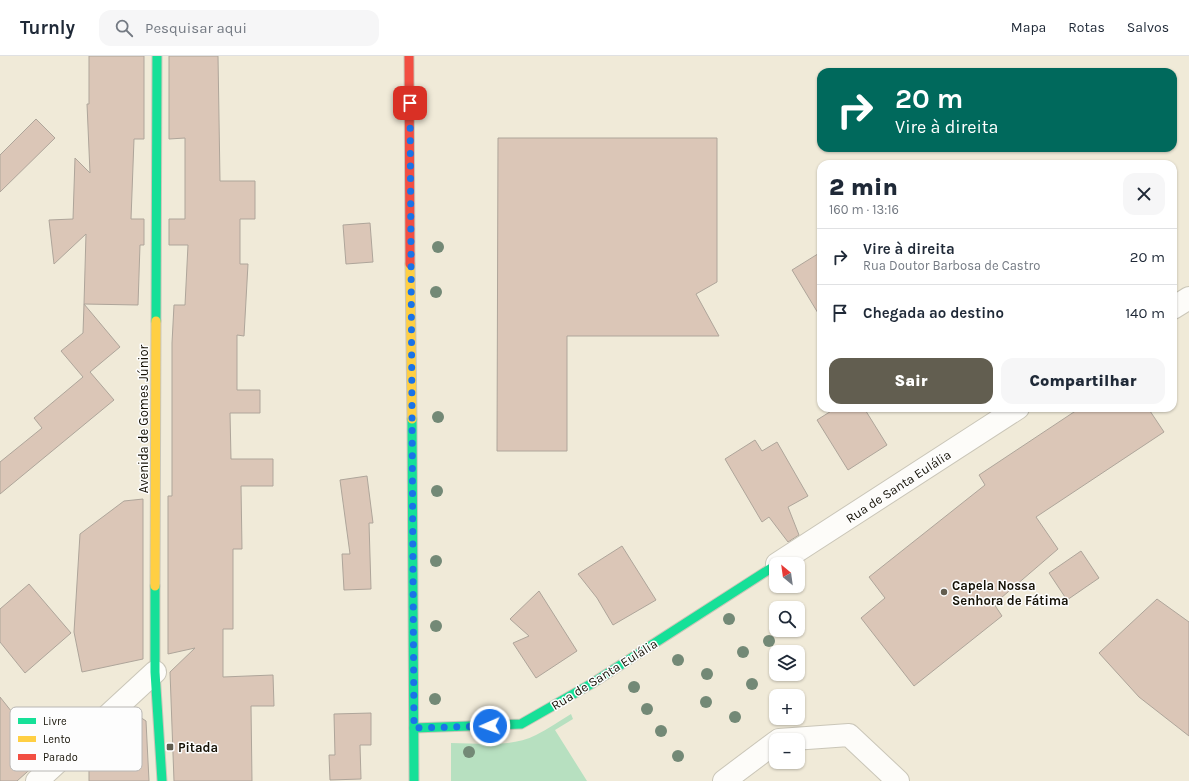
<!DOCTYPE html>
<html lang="pt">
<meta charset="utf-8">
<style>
:root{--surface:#fff;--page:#f6f6f7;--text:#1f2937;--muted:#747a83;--line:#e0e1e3;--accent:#625e50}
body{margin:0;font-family:Karla,sans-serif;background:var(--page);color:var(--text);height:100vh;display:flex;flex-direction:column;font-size:15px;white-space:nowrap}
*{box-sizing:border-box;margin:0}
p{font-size:13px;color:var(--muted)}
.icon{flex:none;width:22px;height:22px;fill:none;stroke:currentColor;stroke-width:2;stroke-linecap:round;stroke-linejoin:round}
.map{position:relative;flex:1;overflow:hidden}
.panel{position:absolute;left:817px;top:104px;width:360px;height:252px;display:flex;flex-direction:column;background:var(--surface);border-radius:12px;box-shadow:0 1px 3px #0004}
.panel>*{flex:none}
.top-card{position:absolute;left:817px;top:12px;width:360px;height:84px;border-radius:12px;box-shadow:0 1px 3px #0004;background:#00695c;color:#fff;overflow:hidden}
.needle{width:26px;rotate:331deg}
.tools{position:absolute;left:769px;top:501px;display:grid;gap:8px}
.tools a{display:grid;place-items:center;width:36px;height:36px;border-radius:8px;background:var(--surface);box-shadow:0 1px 3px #0004;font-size:20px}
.pin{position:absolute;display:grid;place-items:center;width:34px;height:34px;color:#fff;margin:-17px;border-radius:8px;box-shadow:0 2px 6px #0006}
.me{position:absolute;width:44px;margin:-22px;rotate:268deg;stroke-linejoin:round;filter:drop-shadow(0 0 3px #0008)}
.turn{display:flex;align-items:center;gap:14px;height:84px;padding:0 12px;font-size:18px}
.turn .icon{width:52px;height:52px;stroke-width:2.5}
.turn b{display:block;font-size:28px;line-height:34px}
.round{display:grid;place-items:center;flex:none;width:42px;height:42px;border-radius:12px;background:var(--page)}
.headline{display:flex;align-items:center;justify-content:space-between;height:68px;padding:0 12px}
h1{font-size:24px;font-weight:800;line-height:30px}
.button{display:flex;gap:8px;margin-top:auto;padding:8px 12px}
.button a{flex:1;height:46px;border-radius:12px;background:var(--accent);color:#fff;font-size:16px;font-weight:800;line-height:46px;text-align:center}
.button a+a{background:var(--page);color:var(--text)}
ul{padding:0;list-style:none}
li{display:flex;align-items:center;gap:12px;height:56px;padding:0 12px;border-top:1px solid var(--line)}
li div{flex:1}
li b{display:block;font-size:15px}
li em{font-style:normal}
header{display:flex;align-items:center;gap:24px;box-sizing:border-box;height:56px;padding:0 20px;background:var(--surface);border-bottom:1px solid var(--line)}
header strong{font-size:19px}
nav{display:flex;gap:22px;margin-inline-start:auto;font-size:14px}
.search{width:280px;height:36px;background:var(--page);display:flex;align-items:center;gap:10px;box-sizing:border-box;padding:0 14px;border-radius:12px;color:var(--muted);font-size:15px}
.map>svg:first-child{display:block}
</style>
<header>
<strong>Turnly</strong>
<div class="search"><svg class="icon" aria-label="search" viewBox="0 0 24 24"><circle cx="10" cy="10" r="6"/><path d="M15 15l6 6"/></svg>Pesquisar aqui</div>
<nav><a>Mapa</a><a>Rotas</a><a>Salvos</a></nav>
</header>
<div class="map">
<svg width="1189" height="725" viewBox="0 0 1189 725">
<rect width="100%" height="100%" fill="#f0ead8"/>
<path fill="#b7e0c0" d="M571 658 573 663 555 674 587 725H451V687C478 687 511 692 536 679 548 673 559 665 571 658Z"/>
<g fill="#dbc6b7" stroke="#aea59a">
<polygon points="89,0 144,0 144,83 134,83 131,163 144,163 144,189 140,189 138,249 84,248 86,178 54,208 49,164 73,163 75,102 90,117 87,48 89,48"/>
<polygon points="169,0 218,0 220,125 255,125 255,163 240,163 240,208 248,208 244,280 237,279 237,334 260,334 260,357 230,357 231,403 273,403 273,430 241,430 242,493 233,493 233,573 223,573 223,621 273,619 274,650 251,650 252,725 174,725 170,616 195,592 168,598 168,440 172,440 172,287 174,249 185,249 188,189 169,189 169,163 185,163 185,82 169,83"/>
<polygon points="36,63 55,82 0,136 0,99"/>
<polygon points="498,82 717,82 717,226 696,238 719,280 567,280 567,395 497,395"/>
<polygon points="370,167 373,206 346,208 343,169"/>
<polygon points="821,196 821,262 792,214"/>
<polygon points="84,248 120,291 90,316 114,344 0,438 0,406 42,372 34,362 83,321 61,295 83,277"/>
<polygon points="836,352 864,352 887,389 848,414 817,364"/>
<polygon points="1080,352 1148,352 1164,376 1036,461 1058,493 994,548 1002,560 914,630 861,562 885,542 869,521 985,429 979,419"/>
<polygon points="755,384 762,395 777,386 808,440 788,451 799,479 788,486 769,461 762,466 725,403"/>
<polygon points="367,420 373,467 369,467 371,533 344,534 342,498 350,498 340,424"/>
<polygon points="143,443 143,603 82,616 74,576 80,478 124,445"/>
<polygon points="622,490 656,544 613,569 597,542 578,518"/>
<polygon points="1081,495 1099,522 1067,544 1049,517"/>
<polygon points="29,528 71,577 25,617 0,586 0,553"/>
<polygon points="539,535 577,595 536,622 513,587 529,580 510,563"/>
<polygon points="1157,543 1189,566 1189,680 1139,641 1099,597"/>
<polygon points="0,641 46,699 17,725 0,725"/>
<polygon points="131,655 146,665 149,725 89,725 89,694"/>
<polygon points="371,657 371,689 360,689 361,723 330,724 329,699 335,699 334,658"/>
</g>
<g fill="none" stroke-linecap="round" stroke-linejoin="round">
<g stroke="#cac6b8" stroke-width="24">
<g id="street">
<polyline points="1173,252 1189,242"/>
<polyline points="777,508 1018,352"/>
<polyline points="779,684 849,679 898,725"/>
<polyline points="37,725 155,616"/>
<polyline points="724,725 776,686"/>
</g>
</g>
<g stroke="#cac6b8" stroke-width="11">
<g id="fast">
<polyline points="156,265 157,0"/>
<polyline points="412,363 414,725"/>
<polyline points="155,530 155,616 162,725"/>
<polyline points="414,672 521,668 591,628 776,509"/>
</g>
</g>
<g stroke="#cac6b8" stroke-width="11">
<g id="slow">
<polyline points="410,208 412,363"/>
<polyline points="155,530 156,265"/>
</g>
</g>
<g stroke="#cac6b8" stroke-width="11">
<polyline id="jam" points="409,0 410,208"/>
</g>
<use href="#street" stroke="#fdfcf9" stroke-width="22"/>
<use href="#fast" stroke="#16e098" stroke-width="9"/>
<use href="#slow" stroke="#ffcf43" stroke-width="9"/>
<use href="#jam" stroke="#f24e42" stroke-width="9"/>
</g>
<g fill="#738976">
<circle cx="438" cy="191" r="6"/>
<circle cx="436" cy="236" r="6"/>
<circle cx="438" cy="361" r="6"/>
<circle cx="437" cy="435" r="6"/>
<circle cx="436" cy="505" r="6"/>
<circle cx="729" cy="563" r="6"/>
<circle cx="436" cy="570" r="6"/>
<circle cx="769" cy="585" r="6"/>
<circle cx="743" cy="596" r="6"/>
<circle cx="678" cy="604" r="6"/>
<circle cx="707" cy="618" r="6"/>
<circle cx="752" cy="628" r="6"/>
<circle cx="634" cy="631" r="6"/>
<circle cx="435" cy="643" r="6"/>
<circle cx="706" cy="646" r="6"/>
<circle cx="647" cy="653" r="6"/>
<circle cx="735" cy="661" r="6"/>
<circle cx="661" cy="675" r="6"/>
<circle cx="469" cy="696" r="6"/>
<circle cx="678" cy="700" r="6"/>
</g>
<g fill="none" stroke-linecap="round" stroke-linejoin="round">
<polyline stroke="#1a73e8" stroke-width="7" stroke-dasharray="0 12.6" points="410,47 414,672 490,670"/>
</g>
<g fill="#625e50" stroke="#fdfdfd" stroke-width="1.5">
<circle cx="944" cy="536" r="4"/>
<rect x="166" y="687" width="8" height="8" rx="2"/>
</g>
<g text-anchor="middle" stroke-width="3" stroke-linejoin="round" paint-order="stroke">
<g font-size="13" fill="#161206" stroke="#fdfdfd">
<text transform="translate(143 363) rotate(-90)" y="5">Avenida de Gomes Júnior</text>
<text transform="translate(898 430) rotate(-33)" y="5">Rua de Santa Eulália</text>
<text transform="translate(604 618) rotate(-32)" y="5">Rua de Santa Eulália</text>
</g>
<g font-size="13" font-weight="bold" fill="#161206" stroke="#fdfdfd" text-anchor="start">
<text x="952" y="534">Capela Nossa<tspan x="952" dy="15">Senhora de Fátima</tspan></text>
<text x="178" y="696">Pitada</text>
</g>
</g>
<rect x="10" y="651" width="132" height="64" rx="6" fill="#fdfdfd" stroke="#b8b6b3" stroke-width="1"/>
<rect x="18" y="662" width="18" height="6" fill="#16e098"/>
<rect x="18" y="680" width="18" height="6" fill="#ffcf43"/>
<rect x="18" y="698" width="18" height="6" fill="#f24e42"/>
<g font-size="11" fill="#161206">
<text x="43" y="669">Livre</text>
<text x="43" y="687">Lento</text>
<text x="43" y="705">Parado</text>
</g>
</svg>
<div class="tools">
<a><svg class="needle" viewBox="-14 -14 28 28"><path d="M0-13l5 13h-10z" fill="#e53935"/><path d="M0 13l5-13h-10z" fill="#747a83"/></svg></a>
<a><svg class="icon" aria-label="search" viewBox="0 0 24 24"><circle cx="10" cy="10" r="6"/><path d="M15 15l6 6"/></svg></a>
<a><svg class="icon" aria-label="layers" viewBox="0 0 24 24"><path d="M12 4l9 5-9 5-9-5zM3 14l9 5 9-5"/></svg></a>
<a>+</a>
<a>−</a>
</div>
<div class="pin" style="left:410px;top:47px;background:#d93025"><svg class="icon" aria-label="arrive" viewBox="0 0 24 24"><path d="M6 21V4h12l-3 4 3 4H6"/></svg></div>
<svg class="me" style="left:490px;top:670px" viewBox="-20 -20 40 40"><circle r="17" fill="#1a73e8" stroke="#fff" stroke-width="3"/><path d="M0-11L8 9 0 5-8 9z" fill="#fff"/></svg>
<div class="top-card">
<div class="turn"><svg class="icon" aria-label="right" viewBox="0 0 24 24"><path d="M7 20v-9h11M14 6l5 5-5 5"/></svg><div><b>20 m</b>Vire à direita</div></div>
</div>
<section class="panel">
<div class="headline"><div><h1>2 min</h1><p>160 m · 13:16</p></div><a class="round"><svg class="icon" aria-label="close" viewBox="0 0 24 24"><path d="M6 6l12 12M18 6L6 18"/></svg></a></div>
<ul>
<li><svg class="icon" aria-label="right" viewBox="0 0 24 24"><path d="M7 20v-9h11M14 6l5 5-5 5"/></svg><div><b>Vire à direita</b><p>Rua Doutor Barbosa de Castro</p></div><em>20 m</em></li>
<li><svg class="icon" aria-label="arrive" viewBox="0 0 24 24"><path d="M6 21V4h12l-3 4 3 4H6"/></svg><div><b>Chegada ao destino</b></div><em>140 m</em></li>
</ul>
<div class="button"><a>Sair</a><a>Compartilhar</a></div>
</section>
</div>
